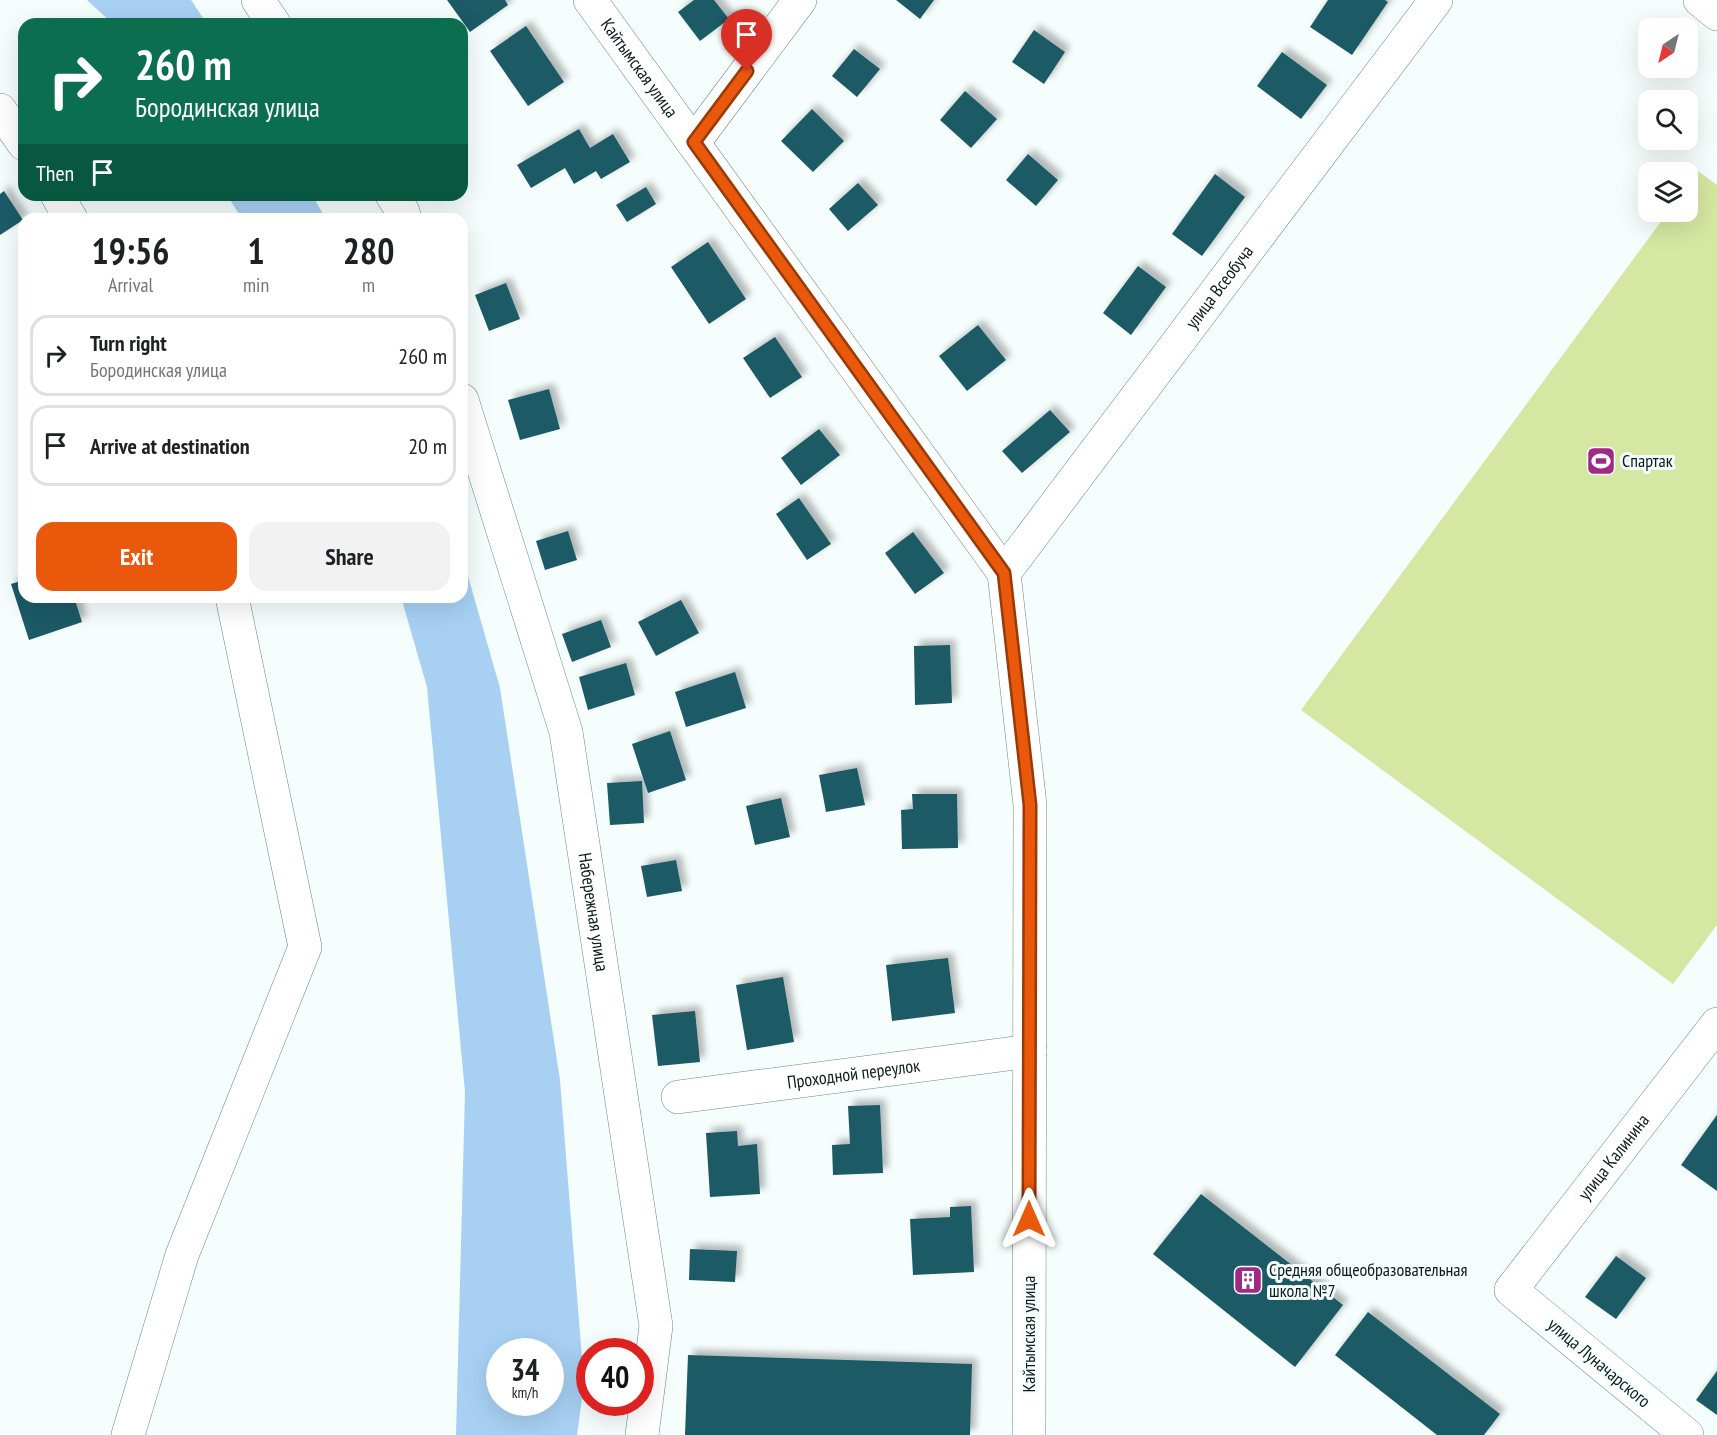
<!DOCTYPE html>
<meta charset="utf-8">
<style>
:root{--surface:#fff;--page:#f2f2f2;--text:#202124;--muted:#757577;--line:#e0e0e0;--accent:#ea580c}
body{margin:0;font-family:"PT Sans Narrow",sans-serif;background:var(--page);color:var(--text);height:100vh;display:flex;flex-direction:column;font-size:22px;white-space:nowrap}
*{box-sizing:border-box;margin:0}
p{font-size:20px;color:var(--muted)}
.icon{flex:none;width:33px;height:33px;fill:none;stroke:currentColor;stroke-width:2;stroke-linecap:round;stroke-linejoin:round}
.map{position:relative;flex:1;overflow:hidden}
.details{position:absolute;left:18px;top:213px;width:450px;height:390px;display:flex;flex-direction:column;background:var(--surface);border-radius:18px;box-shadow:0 6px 24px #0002}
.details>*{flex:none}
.guide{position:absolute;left:18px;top:18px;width:450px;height:183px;border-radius:18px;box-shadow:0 6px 24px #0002;background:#0b6e4f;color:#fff;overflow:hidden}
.needle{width:39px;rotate:215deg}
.controls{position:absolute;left:1638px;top:18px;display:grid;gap:12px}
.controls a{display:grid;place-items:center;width:60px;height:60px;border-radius:12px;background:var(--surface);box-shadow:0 6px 24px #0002;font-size:30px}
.speed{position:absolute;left:486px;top:1338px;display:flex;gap:12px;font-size:30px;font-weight:700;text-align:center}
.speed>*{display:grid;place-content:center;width:78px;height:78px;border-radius:50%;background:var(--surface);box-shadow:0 6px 24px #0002;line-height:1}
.speed small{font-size:15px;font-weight:400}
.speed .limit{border:9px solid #d22;background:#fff;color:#111}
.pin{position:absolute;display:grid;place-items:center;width:51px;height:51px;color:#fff;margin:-62px -26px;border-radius:50% 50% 50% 0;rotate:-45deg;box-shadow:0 0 6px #0007}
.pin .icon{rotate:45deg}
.me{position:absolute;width:66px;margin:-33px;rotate:0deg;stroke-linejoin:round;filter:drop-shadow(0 0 4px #0008)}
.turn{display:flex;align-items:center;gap:21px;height:126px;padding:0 18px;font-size:27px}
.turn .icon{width:78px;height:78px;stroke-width:2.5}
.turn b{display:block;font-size:42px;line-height:51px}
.then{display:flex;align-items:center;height:57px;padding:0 18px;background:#0003;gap:12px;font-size:22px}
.eta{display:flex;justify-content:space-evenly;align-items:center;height:102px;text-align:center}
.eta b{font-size:36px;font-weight:800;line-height:42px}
.cta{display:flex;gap:12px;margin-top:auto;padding:12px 18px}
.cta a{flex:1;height:69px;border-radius:18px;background:var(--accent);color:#fff;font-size:24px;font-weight:800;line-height:69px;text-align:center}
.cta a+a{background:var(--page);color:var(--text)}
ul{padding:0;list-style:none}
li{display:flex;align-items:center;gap:18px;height:81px;margin:0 12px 9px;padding:0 6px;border:3px solid var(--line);border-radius:18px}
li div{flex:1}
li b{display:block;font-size:22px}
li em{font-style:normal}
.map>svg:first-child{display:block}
</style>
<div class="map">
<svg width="1717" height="1435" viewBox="0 0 1717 1435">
<defs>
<filter id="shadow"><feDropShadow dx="5.5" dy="-5.5" stdDeviation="3" flood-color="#0004"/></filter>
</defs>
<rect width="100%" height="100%" fill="#f5fefc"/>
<polygon fill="#d5e7a2" points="1698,171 1717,185 1717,925 1673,984 1301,710 1668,212 1688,212 1688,185"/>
<g fill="#a7d0f3" fill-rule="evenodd">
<polygon points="87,0 191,0 207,24 113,24"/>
<polygon points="227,195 312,195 326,219 242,219"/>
<path d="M462 555 500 688 560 1080 584 1384 577 1435H456L465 1092 427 687 401 597H462ZM500 1352H550V1402H500Z"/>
</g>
<g fill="#1a5a66" filter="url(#shadow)">
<polygon points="447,0 505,0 508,5 470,32"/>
<polygon points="694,0 714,0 729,19 700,41 678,12"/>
<polygon points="896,0 934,0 920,19"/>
<polygon points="1328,0 1385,0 1388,2 1352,55 1310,27"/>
<polygon points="526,26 564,82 528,106 490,51"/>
<polygon points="1034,30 1065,52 1044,84 1012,62"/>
<polygon points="854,49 880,69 857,97 832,76"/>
<polygon points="1282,52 1327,85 1301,119 1257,86"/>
<polygon points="965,91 997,119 971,148 940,120"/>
<polygon points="812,109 844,141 813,172 781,141"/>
<polygon points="579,129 590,148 613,134 630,162 601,179 596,171 574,184 565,168 531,188 517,165"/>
<polygon points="1028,154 1058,180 1036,206 1006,180"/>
<polygon points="1215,174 1245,197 1202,256 1172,234"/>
<polygon points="858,183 878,205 848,231 829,209"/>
<polygon points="646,187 656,204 627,222 616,205"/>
<polygon points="4,191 23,220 0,235 0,194"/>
<polygon points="708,242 746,299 709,324 671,267"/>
<polygon points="1138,266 1166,287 1131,335 1103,313"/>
<polygon points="506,283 520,319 489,331 475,295"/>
<polygon points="978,325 1006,360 967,391 939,356"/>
<polygon points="775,337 802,377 770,398 743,358"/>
<polygon points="549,389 560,429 520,440 508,400"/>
<polygon points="1050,410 1070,432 1022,473 1002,451"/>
<polygon points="819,429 840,455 801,485 781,458"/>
<polygon points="799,498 831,544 807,560 776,514"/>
<polygon points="568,531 577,560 545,570 536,541"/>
<polygon points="913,532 944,573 915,594 885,553"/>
<polygon points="24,580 24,597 74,597 82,622 29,640 11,584"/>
<polygon points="681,600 699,633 656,656 638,622"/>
<polygon points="601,620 611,647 572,662 562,634"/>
<polygon points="950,645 952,703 915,705 914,646"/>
<polygon points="626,663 635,695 588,710 579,677"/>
<polygon points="735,672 746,708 686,727 675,692"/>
<polygon points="670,731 686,780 648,793 632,744"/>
<polygon points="857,768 865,805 826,812 819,775"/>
<polygon points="642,781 644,823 610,825 607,783"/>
<polygon points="912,794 957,794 958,848 902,849 901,810 913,809"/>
<polygon points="781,798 790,837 755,845 746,806"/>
<polygon points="676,860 682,891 647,897 641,866"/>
<polygon points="948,958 955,1013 892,1021 886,965"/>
<polygon points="783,977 794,1042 747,1050 736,985"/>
<polygon points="695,1011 700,1062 658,1066 652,1015"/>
<polygon points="880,1105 883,1173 833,1175 832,1145 850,1144 848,1106"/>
<polygon points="1717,1115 1717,1191 1681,1165"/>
<polygon points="737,1131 738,1146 757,1144 760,1194 710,1197 706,1133"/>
<polygon points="1201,1194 1343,1305 1295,1367 1153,1254"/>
<polygon points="971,1206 974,1272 913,1275 910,1219 950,1217 950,1207"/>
<polygon points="690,1249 737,1251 735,1282 689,1280"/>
<polygon points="1616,1256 1646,1278 1616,1319 1585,1297"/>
<polygon points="1368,1312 1500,1414 1484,1435 1437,1435 1335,1355"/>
<polygon points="688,1355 972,1364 970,1435 685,1435"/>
<polygon points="1717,1371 1717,1415 1696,1400"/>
</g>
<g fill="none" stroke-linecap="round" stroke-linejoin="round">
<g stroke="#638c85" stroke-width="34">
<g id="minor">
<polyline points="258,0 274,24"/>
<path id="s1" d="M590 0 1004 573 1030 805 1029 1435"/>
<polyline points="1700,0 1717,14"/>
<polyline points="0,110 24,144"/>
<polyline points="694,142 800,0"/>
<polyline points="57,195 71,219"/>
<polyline points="392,195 403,212 405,219"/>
<path id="s2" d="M462 400 566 732 656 1326 642 1435"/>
<path id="s3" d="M1004 573 1436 0"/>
<path id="s4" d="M678 1097 1030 1051"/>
<polyline points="128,1435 182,1255 305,947 232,597"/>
<path id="s5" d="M1687 1435 1511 1290 1717 1024"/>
</g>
</g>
<use href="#minor" stroke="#fff" stroke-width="33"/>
</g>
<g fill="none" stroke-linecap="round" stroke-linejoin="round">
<g stroke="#983908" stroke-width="15">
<polyline id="route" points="747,71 694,142 1004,573 1030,805 1029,1219"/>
</g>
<use href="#route" stroke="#ea580c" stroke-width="10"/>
</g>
<defs>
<g id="stadium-square" transform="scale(1.5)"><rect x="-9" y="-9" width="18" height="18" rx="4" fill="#9e2a86" stroke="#f5fefc"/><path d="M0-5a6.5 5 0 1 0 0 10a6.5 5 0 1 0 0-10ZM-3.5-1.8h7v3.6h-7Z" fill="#fff"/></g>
<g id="building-square" transform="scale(1.5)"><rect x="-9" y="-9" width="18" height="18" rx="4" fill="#9e2a86" stroke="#f5fefc"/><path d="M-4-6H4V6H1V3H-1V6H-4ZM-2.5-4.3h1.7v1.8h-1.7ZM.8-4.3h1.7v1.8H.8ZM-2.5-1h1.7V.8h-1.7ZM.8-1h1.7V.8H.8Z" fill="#fff"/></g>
</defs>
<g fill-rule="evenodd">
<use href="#stadium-square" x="1601" y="461"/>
<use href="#building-square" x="1248" y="1280"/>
</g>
<g text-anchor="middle" stroke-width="6" stroke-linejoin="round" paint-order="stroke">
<g font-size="18" fill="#0a1b18" stroke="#f5fefc">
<text dy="6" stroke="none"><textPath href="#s1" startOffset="84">Кайтымская улица</textPath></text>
<text dy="6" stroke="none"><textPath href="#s3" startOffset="358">улица Всеобуча</textPath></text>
<text dy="6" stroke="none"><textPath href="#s2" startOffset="530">Набережная улица</textPath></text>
<text dy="6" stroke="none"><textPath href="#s4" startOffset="177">Проходной переулок</textPath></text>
<text dy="6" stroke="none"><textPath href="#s5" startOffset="396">улица Калинина</textPath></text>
<text transform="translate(1029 1334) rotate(-90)" y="6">Кайтымская улица</text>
<text transform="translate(1599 1363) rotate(40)" y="6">улица Луначарского</text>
</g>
<g font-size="18" fill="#0a1b18" stroke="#f5fefc" text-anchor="start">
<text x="1622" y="467">Спартак</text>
<text x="1269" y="1276">Средняя общеобразовательная<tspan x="1269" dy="21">школа №7</tspan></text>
</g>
</g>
</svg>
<div class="controls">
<a><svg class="needle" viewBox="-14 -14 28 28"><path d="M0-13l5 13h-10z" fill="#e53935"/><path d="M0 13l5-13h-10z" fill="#757577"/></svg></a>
<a><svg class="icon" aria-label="search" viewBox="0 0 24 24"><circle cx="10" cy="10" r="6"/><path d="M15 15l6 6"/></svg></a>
<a><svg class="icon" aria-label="layers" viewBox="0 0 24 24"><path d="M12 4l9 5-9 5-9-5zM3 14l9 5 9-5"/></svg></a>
</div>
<div class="speed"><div>34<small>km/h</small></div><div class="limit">40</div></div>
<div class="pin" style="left:747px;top:71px;background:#d93025"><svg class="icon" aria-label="arrive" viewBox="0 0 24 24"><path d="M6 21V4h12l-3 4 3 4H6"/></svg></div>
<svg class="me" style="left:1029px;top:1219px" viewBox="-20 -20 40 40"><path d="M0-17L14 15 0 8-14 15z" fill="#ea580c" stroke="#fff" stroke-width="4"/></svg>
<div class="guide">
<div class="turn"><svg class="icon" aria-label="right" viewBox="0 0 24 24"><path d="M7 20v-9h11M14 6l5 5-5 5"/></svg><div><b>260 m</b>Бородинская улица</div></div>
<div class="then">Then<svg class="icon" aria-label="arrive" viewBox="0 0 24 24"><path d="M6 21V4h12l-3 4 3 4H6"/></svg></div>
</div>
<section class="details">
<div class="eta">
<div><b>19:56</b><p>Arrival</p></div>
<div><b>1</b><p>min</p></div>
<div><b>280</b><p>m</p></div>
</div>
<ul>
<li><svg class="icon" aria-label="right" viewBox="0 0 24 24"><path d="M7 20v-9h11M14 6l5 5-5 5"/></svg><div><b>Turn right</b><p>Бородинская улица</p></div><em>260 m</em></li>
<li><svg class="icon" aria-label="arrive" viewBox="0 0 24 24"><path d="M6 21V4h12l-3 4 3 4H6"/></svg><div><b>Arrive at destination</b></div><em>20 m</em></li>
</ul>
<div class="cta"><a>Exit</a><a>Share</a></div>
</section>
</div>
